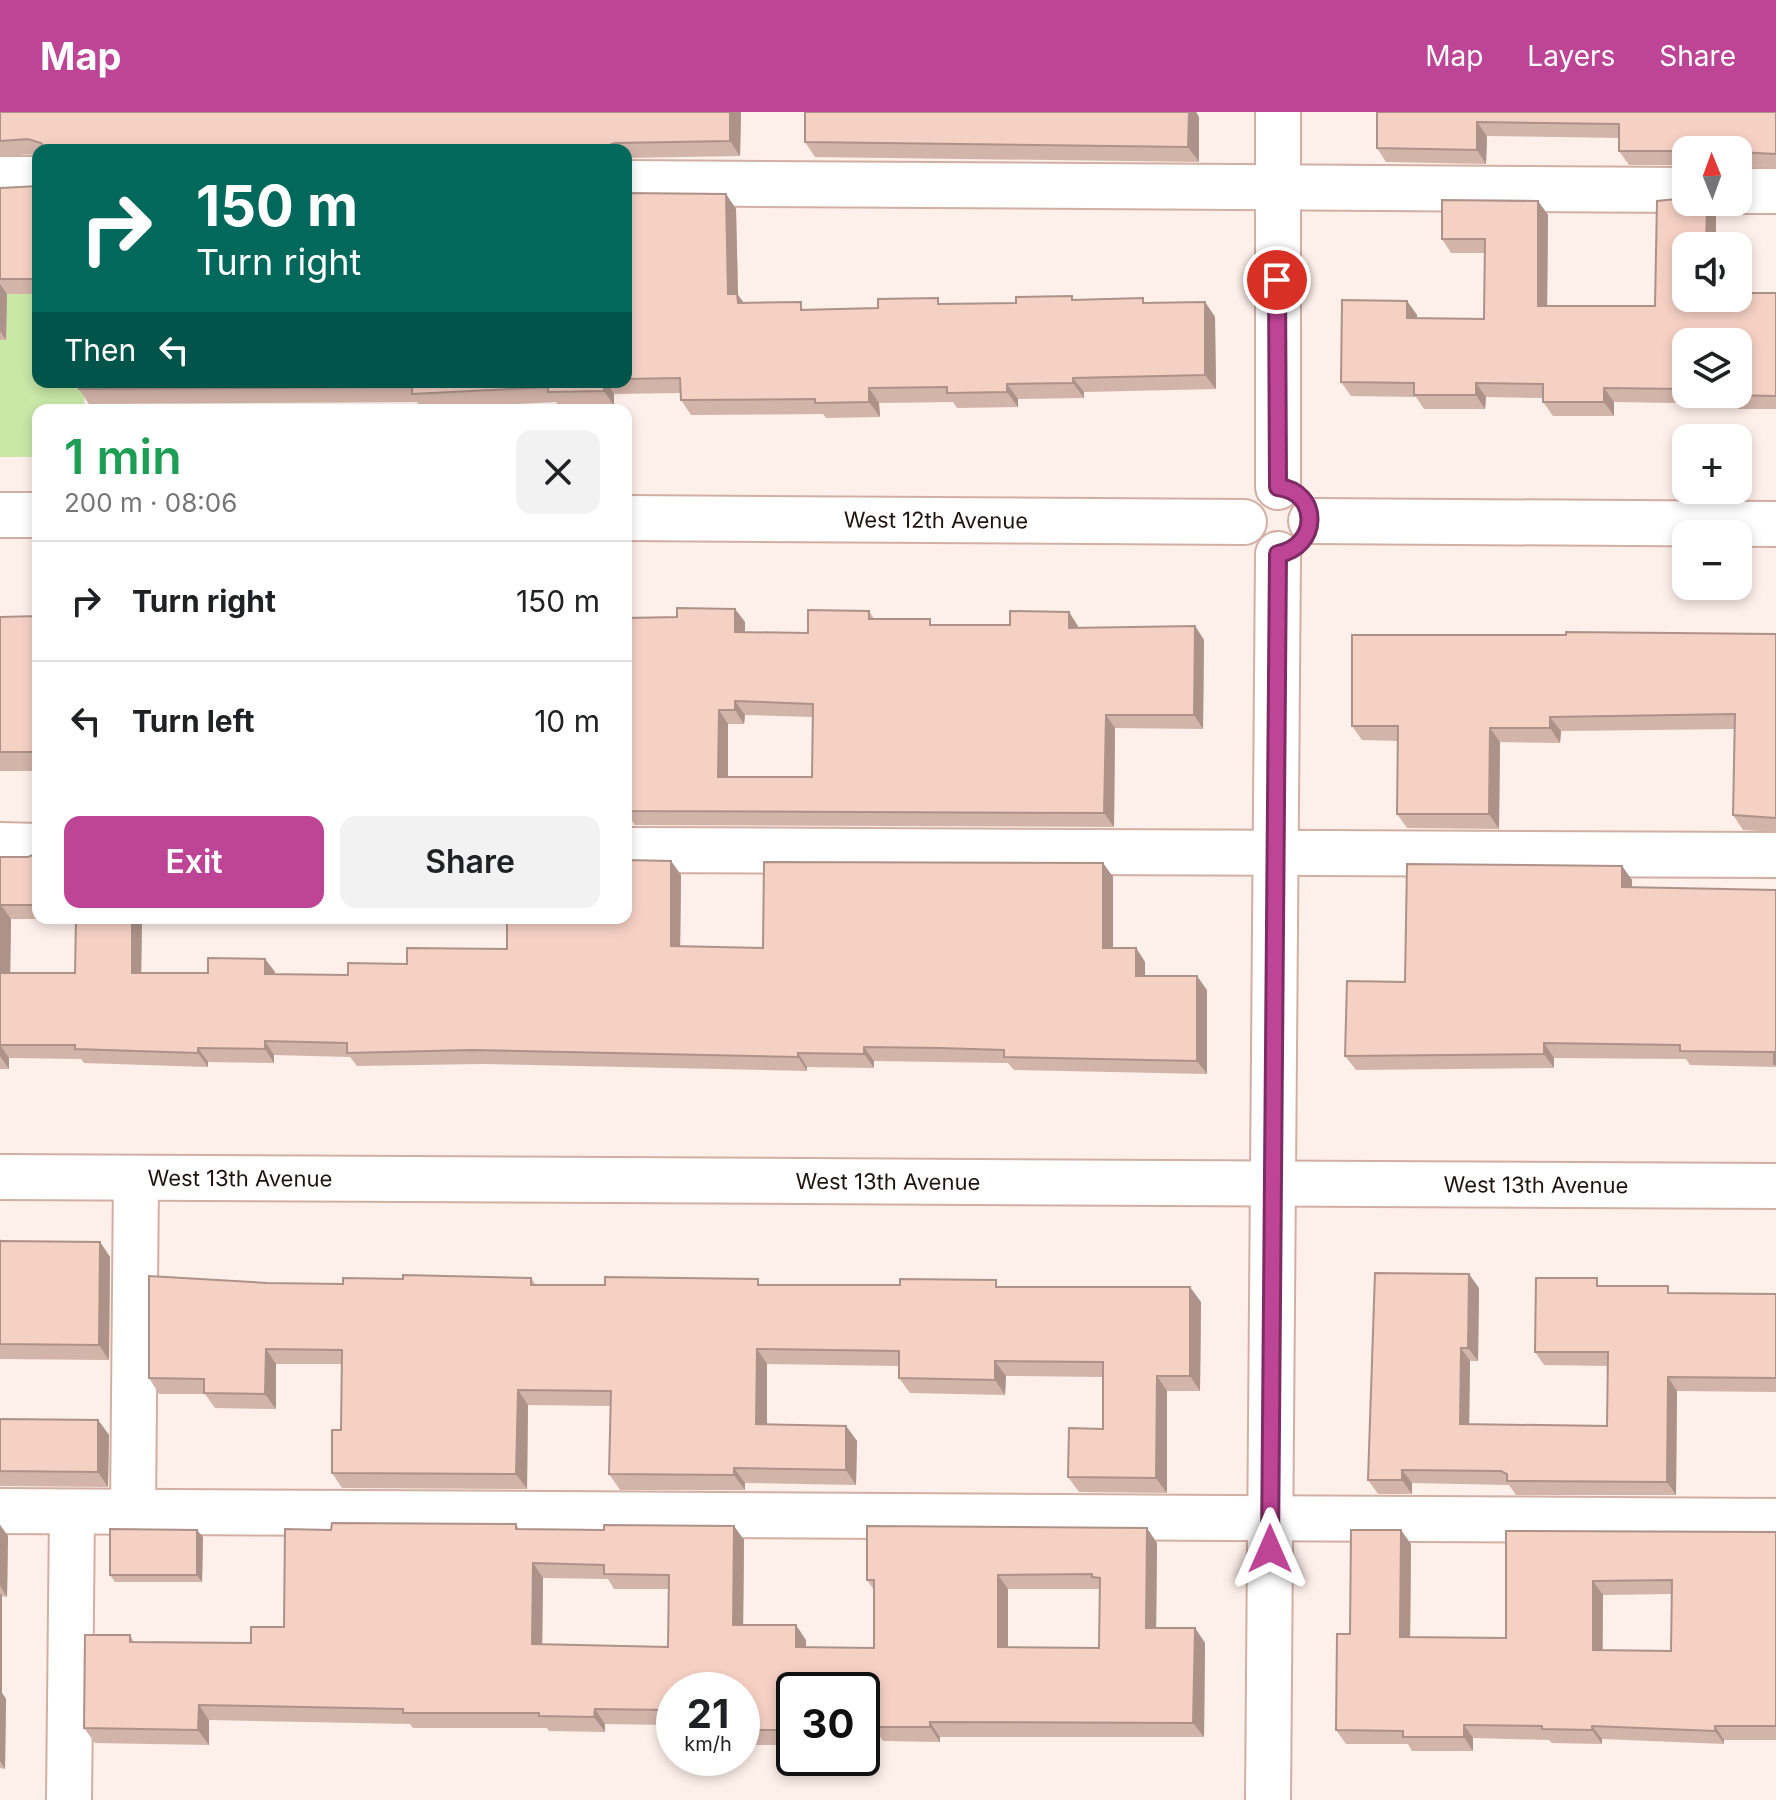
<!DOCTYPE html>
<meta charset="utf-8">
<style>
:root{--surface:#fff;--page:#f2f2f2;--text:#202124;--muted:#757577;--line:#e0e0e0;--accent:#be4496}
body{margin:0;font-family:Inter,sans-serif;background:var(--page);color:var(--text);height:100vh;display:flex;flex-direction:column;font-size:30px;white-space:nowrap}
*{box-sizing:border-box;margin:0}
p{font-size:26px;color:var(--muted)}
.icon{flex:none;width:44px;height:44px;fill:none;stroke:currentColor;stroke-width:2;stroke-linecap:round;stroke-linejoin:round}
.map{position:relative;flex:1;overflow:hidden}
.panel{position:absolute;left:32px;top:292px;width:600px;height:520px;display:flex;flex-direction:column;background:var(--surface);border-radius:16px;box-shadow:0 4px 12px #0003}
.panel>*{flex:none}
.banner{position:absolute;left:32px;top:32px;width:600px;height:244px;border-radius:16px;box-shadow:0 4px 12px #0003;background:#00695c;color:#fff;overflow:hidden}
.needle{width:52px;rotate:359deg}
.controls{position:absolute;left:1672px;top:24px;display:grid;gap:16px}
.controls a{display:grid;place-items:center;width:80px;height:80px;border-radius:16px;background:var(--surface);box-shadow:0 4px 12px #0003;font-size:40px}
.speed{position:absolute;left:656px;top:1560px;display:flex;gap:16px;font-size:40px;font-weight:700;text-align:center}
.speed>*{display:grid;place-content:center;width:104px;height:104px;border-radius:50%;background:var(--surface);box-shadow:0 4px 12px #0003;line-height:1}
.speed small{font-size:20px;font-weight:400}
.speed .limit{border:4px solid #111;border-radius:12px;background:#fff;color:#111}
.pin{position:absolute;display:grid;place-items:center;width:68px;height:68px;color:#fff;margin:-34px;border:4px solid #fff;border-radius:50%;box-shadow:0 2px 8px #0007}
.me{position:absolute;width:88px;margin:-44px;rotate:0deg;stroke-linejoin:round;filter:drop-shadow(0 0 6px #0008)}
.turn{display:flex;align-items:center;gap:28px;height:168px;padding:0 32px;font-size:36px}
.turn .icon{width:104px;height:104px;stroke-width:2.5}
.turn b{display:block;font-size:56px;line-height:68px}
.then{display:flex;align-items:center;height:76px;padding:0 32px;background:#0003;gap:16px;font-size:30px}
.round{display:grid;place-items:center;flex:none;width:84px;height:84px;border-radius:16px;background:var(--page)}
.summary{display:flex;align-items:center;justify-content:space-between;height:136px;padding:0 32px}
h1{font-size:48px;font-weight:600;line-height:60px;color:#1e9e55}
.button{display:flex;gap:16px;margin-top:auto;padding:16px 32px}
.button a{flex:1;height:92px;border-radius:16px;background:var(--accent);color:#fff;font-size:32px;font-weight:600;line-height:92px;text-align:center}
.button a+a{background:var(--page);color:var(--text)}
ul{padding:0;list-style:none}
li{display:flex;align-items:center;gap:24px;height:120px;padding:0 32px;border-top:2px solid var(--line)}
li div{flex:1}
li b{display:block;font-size:30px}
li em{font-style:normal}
header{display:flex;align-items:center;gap:48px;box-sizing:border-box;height:112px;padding:0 40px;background:var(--accent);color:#fff}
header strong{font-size:38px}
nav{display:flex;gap:44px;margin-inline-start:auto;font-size:28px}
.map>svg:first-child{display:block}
</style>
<header>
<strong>Map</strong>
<nav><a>Map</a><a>Layers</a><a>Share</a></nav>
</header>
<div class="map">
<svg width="1776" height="1688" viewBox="0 0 1776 1688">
<rect width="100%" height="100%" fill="#fdefe9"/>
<polygon fill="#c9e8a8" points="0,84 38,84 38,270 85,270 84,298 38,298 38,345 0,345"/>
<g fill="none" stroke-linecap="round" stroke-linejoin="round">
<g stroke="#d2afa3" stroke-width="48">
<g id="minor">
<polyline points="1278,0 1278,375"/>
<polyline points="0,67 38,67"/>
<polyline points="626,71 1686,78"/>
<polyline points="1738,79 1776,79"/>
<polyline points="0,403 38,403"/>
<path id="s1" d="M626 406 1244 410"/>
<polyline points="1311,409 1776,412"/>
<polyline points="0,733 38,734"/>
<polyline points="626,738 1776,743"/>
<path id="s2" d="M0 1065 1776 1074"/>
<polyline points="0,1399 1776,1409"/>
<polyline points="133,1400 136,1066"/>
<polyline points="69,1688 72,1400"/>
<polyline points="1268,1688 1278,442"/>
</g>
</g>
<use href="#minor" stroke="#fff" stroke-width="44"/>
</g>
<g fill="#d3b4a9" fill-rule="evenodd">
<polygon points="0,0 741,0 740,44 626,46 626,38 38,38 38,42 0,44"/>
<polygon points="805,0 1196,0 1199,5 1199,50 815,45 805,30"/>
<polygon points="1377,0 1776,0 1776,56 1738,54 1738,38 1686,38 1686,53 1629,53 1619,39 1619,26 1487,24 1486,52 1386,50 1377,36"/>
<polygon points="38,74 38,182 7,182 6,228 0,228 0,76"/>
<polygon points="626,81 726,82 736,97 738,183 744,191 806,197 878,196 942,192 1016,191 1074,188 1146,191 1205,190 1215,205 1216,277 1084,280 1084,286 1018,287 1018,295 957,296 953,290 879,291 880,305 826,306 823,302 691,303 681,288 680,281 614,282 614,294 559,295 556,290 422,297 417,290 89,292 79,277 79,270 626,270"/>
<path d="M1686 86V90H1707V91V90H1716V134H1686V186H1738V181H1776V297H1738L1734 292 1614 290V304H1553L1543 290V286L1486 285 1485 297H1424L1416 285 1351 284 1341 270 1342 188 1407 189 1417 203V206L1484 207 1485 141H1451L1442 127V88L1538 89 1548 103 1547 194H1655L1657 89ZM1686 230H1738V282H1686Z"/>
<path d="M735 497 745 510V520L808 521 869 499 874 507 934 513 1078 514V516L1195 514 1204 528 1203 617 1115 616 1114 715 635 713 626 701V506L677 505ZM745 603 813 605 812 665H728V612H744Z"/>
<polygon points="38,504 38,659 0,659 0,505"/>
<polygon points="1776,522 1776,720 1743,718 1733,703 1734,617 1561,619 1560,631 1500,630 1499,717 1407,716 1397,702 1398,629 1362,628 1352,614 1566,523"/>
<path d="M38 741V806H213V807H142L141 861H208L265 847 275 860V863H348L407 852 507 837 671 749 681 763 680 834 763 836 1103 751 1113 765V836H1136L1145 850V864L1207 878V962L1014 958 1008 951 874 949V956L807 955V959L481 952 357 954 350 945 274 943V951L208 950V955L84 951 81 947 9 946V957H0V745H28ZM11 807H76L75 861H10Z"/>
<polygon points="1622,754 1632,768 1632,776 1776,778 1776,955 1690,953 1686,947 1554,946 1554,956 1356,958 1345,944 1405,870"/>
<polygon points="0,1127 2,1129 100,1130 110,1145 109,1248 0,1247"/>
<polygon points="531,1166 536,1173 1000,1175 1201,1190 1200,1279 1167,1279 1167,1381 1079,1380 1068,1365 1103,1317 1103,1265 1006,1264 1005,1283 910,1281 899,1266 899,1254 767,1252 767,1312 846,1314 857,1329 856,1373 745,1371 745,1378 620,1378 609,1362 611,1294 528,1293 527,1377 342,1376 332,1361 341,1318 342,1252 276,1252 276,1297 215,1296 205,1282 159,1282 149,1266 267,1171 343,1172 403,1167"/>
<polygon points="1603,1174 1672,1181 1776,1182 1776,1280 1677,1279 1676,1383 1516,1383 1509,1373 1412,1371 1412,1382 1378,1382 1368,1368 1479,1176 1478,1249 1470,1249 1469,1312 1607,1314 1608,1254 1544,1253 1535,1240"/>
<polygon points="0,1307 98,1308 109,1323 108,1375 0,1374"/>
<path d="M516 1412 519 1417 604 1418 734 1414 744 1428 743 1513 806 1528V1535L874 1536V1478L867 1468 1157 1431 1156 1516H1195L1205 1531 1204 1625H940V1630L883 1629 878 1622 862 1621V1578H794V1633H743L742 1631V1578H674V1618L670 1613 605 1612V1620L549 1619 547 1616H413L410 1612 209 1608V1633L95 1631 84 1616 130 1523 134 1530 251 1531 284 1515 331 1418ZM543 1466 608 1467 614 1477H669L668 1535 542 1533ZM1008 1477H1100L1099 1536 1008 1535Z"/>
<polygon points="0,1413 8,1424 7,1485 2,1484 2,1581 6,1587 5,1657 0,1656"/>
<path d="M1506 1419 1776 1420V1628H1724V1632L1602 1627V1632L1552 1631 1549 1628 1473 1626V1639H1412L1408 1632H1346L1336 1618 1350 1522 1411 1432 1410 1525 1506 1526ZM1671 1482V1539L1603 1538V1483Z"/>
<polygon points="203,1425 202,1470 115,1470 110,1463"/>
</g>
<g fill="#ac9289">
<polygon points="730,0 741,0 740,44 730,29"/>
<polygon points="1189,0 1196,0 1199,5 1199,50 1188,35"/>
<polygon points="1477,10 1487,24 1486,52 1477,38"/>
<polygon points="726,82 736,97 738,183 748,197 748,206 728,182"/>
<polygon points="1538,89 1548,103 1547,208 1538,194"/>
<polygon points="1707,90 1716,90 1716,134 1706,134"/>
<polygon points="0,172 7,182 6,228 0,219"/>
<polygon points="1407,189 1417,203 1417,220 1407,206"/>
<polygon points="1205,190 1215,205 1216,277 1205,263"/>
<polygon points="1073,266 1084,280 1084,286 1073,271"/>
<polygon points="604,270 606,270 614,282 614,294 604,279"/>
<polygon points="1476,271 1486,285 1485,297 1476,283"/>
<polygon points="1007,272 1018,287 1018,295 1007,280"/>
<polygon points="869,276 879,291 880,305 869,290"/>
<polygon points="1604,276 1614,290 1614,304 1604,290"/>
<polygon points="735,497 745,510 745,534 735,520"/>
<polygon points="1069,500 1078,514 1078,529 1069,516"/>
<polygon points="1195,514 1204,528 1203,617 1194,603"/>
<polygon points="735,589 745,603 744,612 735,598"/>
<polygon points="719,598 728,612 728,679 718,665"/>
<polygon points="1106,603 1115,616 1114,715 1104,701"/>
<polygon points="1550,605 1561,619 1560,631 1550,616"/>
<polygon points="1490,616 1500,630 1499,717 1489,702"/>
<polygon points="671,749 681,763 680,848 671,834"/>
<polygon points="1103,751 1113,765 1113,849 1103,836"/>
<polygon points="1622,754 1632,768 1632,790 1622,775"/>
<polygon points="1,793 11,807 10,874 1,861"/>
<polygon points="132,806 142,807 141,874 132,861"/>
<polygon points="1136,836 1145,850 1145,877 1136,864"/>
<polygon points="265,847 275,860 275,876 265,862"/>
<polygon points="1197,864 1207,878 1207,962 1197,949"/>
<polygon points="265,929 274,943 274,951 265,937"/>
<polygon points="1544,931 1554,946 1554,956 1544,942"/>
<polygon points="0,933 9,946 9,957 0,944"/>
<polygon points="864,935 874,949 874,956 864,942"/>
<polygon points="198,936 208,950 208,955 198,941"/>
<polygon points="798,941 807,955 807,959 798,945"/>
<polygon points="100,1130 110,1145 109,1248 99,1233"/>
<polygon points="1469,1162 1479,1176 1478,1249 1468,1236"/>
<polygon points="1190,1175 1201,1190 1200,1279 1190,1264"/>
<polygon points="1461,1236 1470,1249 1469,1325 1460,1312"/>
<polygon points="266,1237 276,1252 276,1297 265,1282"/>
<polygon points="757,1237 767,1252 767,1327 756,1312"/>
<polygon points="995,1249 1006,1264 1005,1283 995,1268"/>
<polygon points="1157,1264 1167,1279 1167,1381 1156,1366"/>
<polygon points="1668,1265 1677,1279 1676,1383 1667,1370"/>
<polygon points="518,1278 528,1293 527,1377 516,1362"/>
<polygon points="98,1308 109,1323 108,1375 98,1360"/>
<polygon points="846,1314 857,1329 856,1373 846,1358"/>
<polygon points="734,1356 745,1371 745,1378 734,1363"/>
<polygon points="1402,1358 1412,1371 1412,1382 1402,1368"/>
<polygon points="0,1413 8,1424 7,1485 0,1474"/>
<polygon points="734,1414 744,1428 743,1528 733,1513"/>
<polygon points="1147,1416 1157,1431 1156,1530 1146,1516"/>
<polygon points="197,1418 203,1425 202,1470 197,1463"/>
<polygon points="1401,1418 1411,1432 1410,1539 1400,1525"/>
<polygon points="533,1451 543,1466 542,1547 532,1532"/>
<polygon points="998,1463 1008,1477 1008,1550 998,1535"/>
<polygon points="1593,1469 1603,1483 1602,1552 1593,1538"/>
<polygon points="0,1481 2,1484 2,1581 6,1587 5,1657 0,1649"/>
<polygon points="796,1513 806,1528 806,1549 796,1535"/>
<polygon points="1195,1516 1205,1531 1204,1625 1193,1611"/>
<polygon points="199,1593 209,1608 209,1633 198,1618"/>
<polygon points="595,1597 605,1612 605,1620 594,1605"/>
<polygon points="930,1610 940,1625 940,1630 930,1615"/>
<polygon points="1464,1613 1473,1626 1473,1639 1464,1625"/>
<polygon points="1592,1614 1602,1627 1602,1632 1592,1618"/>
<polygon points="1715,1614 1724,1628 1724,1632 1715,1619"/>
</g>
<g fill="#f5d1c4" stroke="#ac9289" stroke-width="2" fill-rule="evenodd">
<polygon points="0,0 730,0 730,29 615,31 603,35 600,38 47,38 41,31 28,27 0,29"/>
<polygon points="805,0 1189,0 1188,35 805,30"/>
<polygon points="1377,0 1776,0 1776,42 1738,40 1738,38 1686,38 1686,42 1677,39 1619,39 1619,12 1477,10 1477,38 1377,36"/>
<polygon points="38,74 38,167 0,167 0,76"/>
<polygon points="626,81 726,82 728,182 737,182 738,191 801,190 801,198 878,196 878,187 938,186 938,192 1016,191 1016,185 1072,184 1072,188 1143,186 1143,191 1205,190 1205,263 1073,266 1073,271 1007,272 1007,280 947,281 947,275 869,276 869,290 815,291 815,287 681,288 680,266 626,267"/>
<polygon points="1686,86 1686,90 1707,90 1706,134 1686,134 1686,186 1738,186 1738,181 1776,181 1776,284 1728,283 1728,282 1738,282 1738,230 1686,230 1686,277 1604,276 1604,290 1543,290 1543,272 1476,271 1476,283 1414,283 1414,271 1341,270 1342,188 1407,189 1407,206 1484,207 1485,127 1442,127 1442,88 1538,89 1538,194 1655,194 1657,89"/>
<polygon points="79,270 604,270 604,279 548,280 548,275 412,282 412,275 79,277"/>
<path d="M677 496 735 497V520L808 521V498L869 499V507H930V513H1010V499L1069 500V516L1195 514 1194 603H1106L1104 701 626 699V506L677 505ZM735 589 813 592 812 665H718L719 598H735Z"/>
<polygon points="38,504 38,640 0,640 0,505"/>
<polygon points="1566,520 1776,522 1776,706 1733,703 1735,602 1550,605 1550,616 1490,616 1489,702 1397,702 1398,614 1352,614 1352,523 1566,523"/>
<polygon points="38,741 38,793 1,793 1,861 75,861 76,806 132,806 132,861 208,861 208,846 265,847 265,862 348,863 348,851 407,852 407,836 507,837 507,806 626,806 626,748 671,749 671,834 763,836 764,750 1103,751 1103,836 1136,836 1136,864 1197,864 1197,949 1004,945 1004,938 941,936 864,935 864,942 798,941 798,945 471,938 347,941 347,931 265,929 265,937 198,936 198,941 75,937 75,933 0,933 0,745 28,745"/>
<polygon points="1407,752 1622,754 1622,775 1776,778 1776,952 1774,952 1774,940 1680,939 1680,933 1544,931 1544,942 1345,944 1347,869 1405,870"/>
<polygon points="0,1129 100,1130 99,1233 0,1232"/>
<polygon points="1375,1161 1469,1162 1468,1236 1461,1236 1460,1312 1607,1314 1608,1240 1535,1240 1536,1166 1597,1166 1597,1174 1668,1174 1668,1181 1776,1182 1776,1266 1668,1265 1667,1370 1507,1369 1507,1362 1501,1359 1402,1358 1402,1368 1368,1368"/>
<polygon points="403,1163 531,1166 531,1173 605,1173 605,1165 758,1167 758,1173 900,1173 900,1167 996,1168 996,1175 1190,1175 1190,1264 1157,1264 1156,1366 1068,1365 1069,1316 1103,1317 1103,1250 995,1249 995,1268 899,1266 899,1239 757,1237 756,1312 846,1314 846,1358 734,1356 734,1363 609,1362 611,1279 518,1278 516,1362 332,1361 332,1318 341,1318 342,1238 266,1237 265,1282 204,1281 204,1267 149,1266 149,1164 267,1171 343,1172 343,1166 403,1167"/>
<polygon points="0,1307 98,1308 98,1360 0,1359"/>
<path d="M332 1411 516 1412V1417L604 1418V1413L734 1414 733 1513H796V1535L874 1536V1468H867V1414L1147 1416 1146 1516H1195L1193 1611 930 1610V1615H873V1607H862V1578H794V1618H742V1578H674V1608H667V1598L595 1597 594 1605 539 1604V1601H403V1597L199 1593 198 1618 84 1616 85 1523H130V1530L251 1531V1515H284L285 1417 331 1418ZM533 1451 604 1453V1462L669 1463 668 1535 532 1532ZM1092 1462V1465L1100 1466 1099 1536 998 1535V1463Z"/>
<polygon points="110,1417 197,1418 197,1463 110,1463"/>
<path d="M1351 1418H1401L1400 1525 1506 1526V1419L1776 1420V1614H1715V1619L1592 1614V1618L1542 1617V1614L1464 1613V1625H1403V1619L1336 1618 1337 1522H1350ZM1672 1468 1671 1539 1593 1538V1469Z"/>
</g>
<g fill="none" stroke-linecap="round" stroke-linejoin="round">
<g stroke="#7c2c62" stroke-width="20">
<path id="route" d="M1270 1437 1278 442C1319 435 1321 380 1278 375L1277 168"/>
</g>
<use href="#route" stroke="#be4496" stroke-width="14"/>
</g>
<g text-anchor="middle" stroke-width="6" stroke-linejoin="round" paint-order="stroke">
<g font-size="22" fill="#1f130e" stroke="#fff">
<text dy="8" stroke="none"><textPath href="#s1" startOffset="310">West 12th Avenue</textPath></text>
<text dy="8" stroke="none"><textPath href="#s2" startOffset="240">West 13th Avenue</textPath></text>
<text dy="8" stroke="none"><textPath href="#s2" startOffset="888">West 13th Avenue</textPath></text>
<text dy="8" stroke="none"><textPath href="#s2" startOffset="1536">West 13th Avenue</textPath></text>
</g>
</g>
</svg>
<div class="controls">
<a><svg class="needle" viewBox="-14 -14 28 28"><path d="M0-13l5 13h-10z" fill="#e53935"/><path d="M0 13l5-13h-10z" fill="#757577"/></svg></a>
<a><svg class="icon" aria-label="sound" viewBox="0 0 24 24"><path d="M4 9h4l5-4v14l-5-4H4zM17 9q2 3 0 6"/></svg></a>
<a><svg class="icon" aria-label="layers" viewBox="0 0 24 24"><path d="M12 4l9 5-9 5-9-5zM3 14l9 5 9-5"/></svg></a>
<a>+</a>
<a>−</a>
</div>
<div class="speed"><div>21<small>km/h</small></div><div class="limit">30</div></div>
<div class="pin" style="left:1277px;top:168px;background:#d93025"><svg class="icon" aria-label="arrive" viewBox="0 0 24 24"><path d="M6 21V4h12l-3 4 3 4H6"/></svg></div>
<svg class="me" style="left:1270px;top:1437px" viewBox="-20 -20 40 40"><path d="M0-17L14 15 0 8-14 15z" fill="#be4496" stroke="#fff" stroke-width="4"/></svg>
<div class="banner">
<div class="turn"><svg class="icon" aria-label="right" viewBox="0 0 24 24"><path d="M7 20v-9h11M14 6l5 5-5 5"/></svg><div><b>150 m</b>Turn right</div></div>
<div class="then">Then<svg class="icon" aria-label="left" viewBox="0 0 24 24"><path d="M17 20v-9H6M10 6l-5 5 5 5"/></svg></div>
</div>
<section class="panel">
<div class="summary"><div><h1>1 min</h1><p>200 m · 08:06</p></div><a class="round"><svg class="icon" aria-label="close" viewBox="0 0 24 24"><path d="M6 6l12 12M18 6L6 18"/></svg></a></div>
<ul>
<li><svg class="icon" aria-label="right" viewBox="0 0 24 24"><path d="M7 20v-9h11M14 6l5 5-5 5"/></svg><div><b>Turn right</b></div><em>150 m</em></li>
<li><svg class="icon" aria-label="left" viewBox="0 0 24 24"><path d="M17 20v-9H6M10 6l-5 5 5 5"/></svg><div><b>Turn left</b></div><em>10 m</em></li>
</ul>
<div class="button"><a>Exit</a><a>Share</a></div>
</section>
</div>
